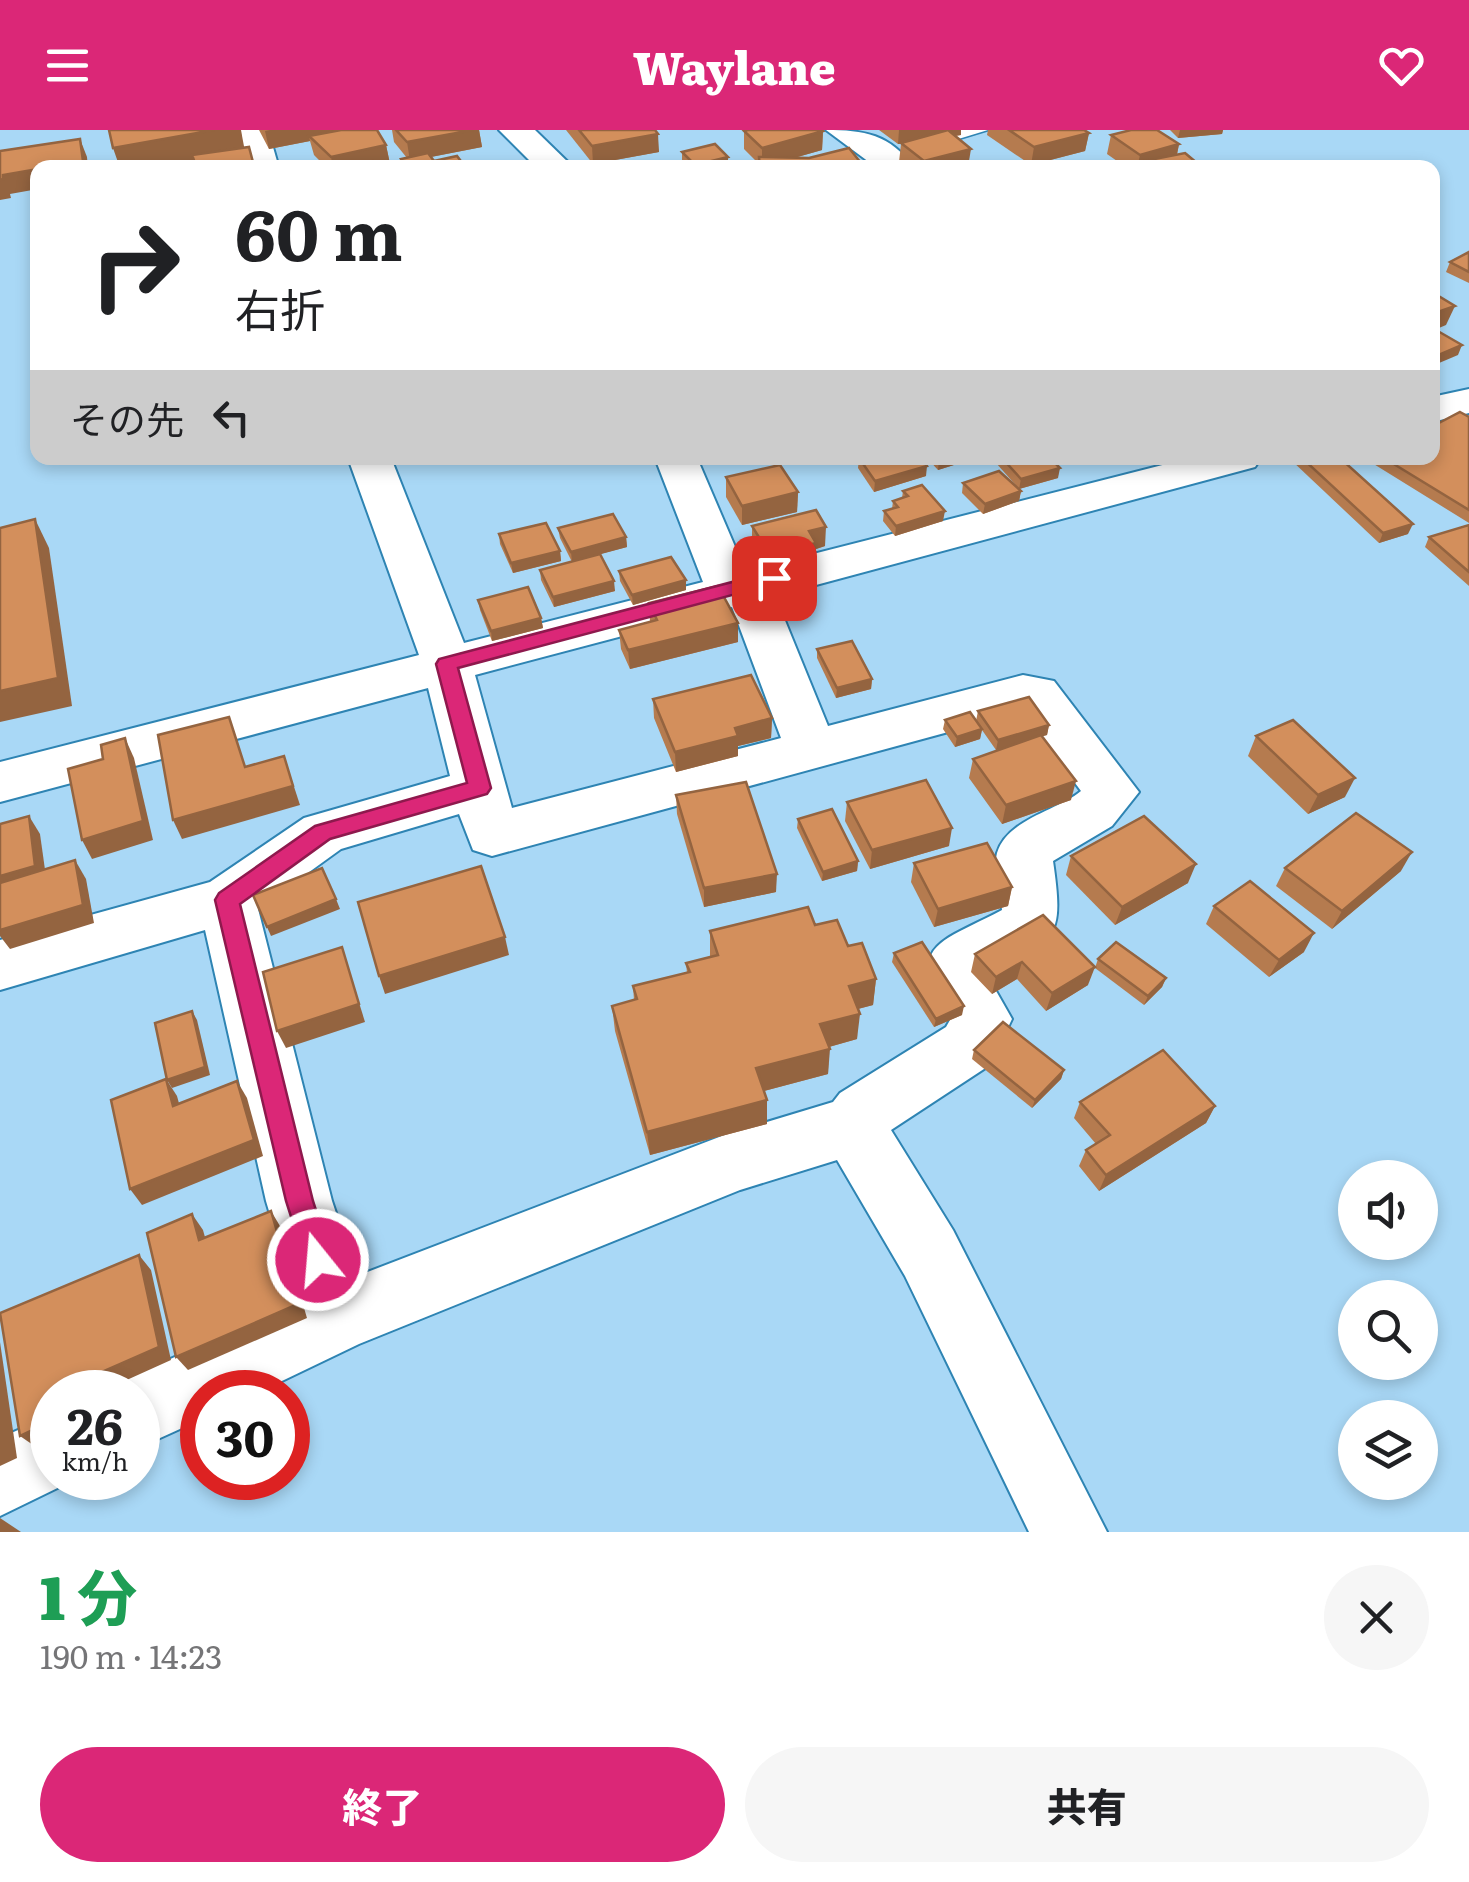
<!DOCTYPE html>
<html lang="ja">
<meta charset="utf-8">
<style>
:root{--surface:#fff;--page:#f6f6f6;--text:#202124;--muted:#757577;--accent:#db2777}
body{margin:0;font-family:Literata,"Noto Sans JP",serif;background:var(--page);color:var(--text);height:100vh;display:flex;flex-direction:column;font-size:38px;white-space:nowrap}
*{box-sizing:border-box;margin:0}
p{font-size:32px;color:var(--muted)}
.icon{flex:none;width:55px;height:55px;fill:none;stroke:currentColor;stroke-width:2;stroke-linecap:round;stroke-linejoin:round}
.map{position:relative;height:1402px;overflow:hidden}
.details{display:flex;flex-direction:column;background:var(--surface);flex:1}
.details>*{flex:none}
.guide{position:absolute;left:30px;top:30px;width:1410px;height:305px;border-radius:20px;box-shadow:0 5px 15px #0003;background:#fff;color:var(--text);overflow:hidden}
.controls{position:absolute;left:1338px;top:1030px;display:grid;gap:20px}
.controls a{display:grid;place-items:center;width:100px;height:100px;border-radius:50%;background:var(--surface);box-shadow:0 5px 15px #0003;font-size:50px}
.speed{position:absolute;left:30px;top:1240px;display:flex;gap:20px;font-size:50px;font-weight:700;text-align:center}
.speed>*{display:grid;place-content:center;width:130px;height:130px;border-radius:50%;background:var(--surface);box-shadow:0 5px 15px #0003;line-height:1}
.speed small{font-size:25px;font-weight:400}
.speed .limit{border:15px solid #d22;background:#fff;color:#111}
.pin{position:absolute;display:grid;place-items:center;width:85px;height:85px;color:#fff;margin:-42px;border-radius:20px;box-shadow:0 5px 15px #0006}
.me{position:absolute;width:110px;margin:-55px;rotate:343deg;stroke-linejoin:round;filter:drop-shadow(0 0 8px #0008)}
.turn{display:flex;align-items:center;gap:35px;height:210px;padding:0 40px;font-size:45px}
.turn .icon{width:130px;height:130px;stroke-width:2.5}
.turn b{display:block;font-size:70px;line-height:85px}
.then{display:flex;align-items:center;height:95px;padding:0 40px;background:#0003;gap:20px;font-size:38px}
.round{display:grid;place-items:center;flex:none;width:105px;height:105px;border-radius:52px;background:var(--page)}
.overview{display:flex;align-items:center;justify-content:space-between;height:170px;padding:0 40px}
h1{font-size:60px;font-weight:800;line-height:75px;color:#1e9e55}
.button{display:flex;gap:20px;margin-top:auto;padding:20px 40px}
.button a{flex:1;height:115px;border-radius:60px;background:var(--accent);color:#fff;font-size:40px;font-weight:800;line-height:115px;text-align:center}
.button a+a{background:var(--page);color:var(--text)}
header{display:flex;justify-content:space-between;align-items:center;height:130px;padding:0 40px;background:var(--accent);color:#fff;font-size:45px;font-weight:800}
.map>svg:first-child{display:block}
</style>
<header><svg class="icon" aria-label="menu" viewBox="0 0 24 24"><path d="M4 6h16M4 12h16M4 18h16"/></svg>Waylane<svg class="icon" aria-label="heart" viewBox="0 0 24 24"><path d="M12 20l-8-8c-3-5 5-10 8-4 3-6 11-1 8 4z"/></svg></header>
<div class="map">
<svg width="1469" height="1402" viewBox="0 0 1469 1402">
<rect width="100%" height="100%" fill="#a9d8f6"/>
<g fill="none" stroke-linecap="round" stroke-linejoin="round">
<g stroke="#2e84b3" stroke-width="3">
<polygon id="service" points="961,0 988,0 919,21 911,16"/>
</g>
<g stroke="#2e84b3" stroke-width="4">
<g id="minor">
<polygon points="234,0 268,0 279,38 245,38"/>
<polygon points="499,0 535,0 574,38 537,38"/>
<path d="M826 0C864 0 890 4 914 38H877Z"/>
<polygon points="1469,259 1469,283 1432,292 1432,267"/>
<path d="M348 328H391L464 513 703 452 655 328H697L745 440H750L1190 328H1261L1255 337 775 466 828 596 1023 545 1054 551 1139 662 1112 696 1053 731C1065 813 1055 807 987 845L1012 889 990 935 891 1000 953 1100 1107 1402H1029L905 1146 837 1030 740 1060 359 1214 259 1262H202V1289L138 1318V1262H109L112 1256 296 1171 266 1071 205 800 0 860V810L210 752 304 688 450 646 428 558 0 672V632L419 525ZM732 477 781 608 512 678 475 545ZM1022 582 1081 661C1057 681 1007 689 997 723 993 739 1001 763 1002 780 938 814 904 814 950 890L946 897 840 963 833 972 727 1004 357 1146 332 1071 258 779 341 719 459 684 473 720 492 726Z"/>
<polygon points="52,1285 52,1348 78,1348 0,1386 0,1308"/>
</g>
</g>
<use href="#service" fill="#fff" fill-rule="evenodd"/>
<use href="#minor" fill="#fff" fill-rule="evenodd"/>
</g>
<g fill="#b57b4f">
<polygon points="259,0 377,0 386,15 390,34 376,38 327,38 314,25 310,11 269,19"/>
<polygon points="392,0 479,0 482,17 431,27 434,31 466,38 403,38 401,29 407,28 394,12"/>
<polygon points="566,0 655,0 659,22 593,34"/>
<polygon points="879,0 961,0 961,5 955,6 968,37 907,38 899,32 901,14 898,14"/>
<polygon points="988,0 1084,0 1089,3 1085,21 1031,35 987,5"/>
<polygon points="1170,0 1223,0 1222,4 1178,8"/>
<polygon points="744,1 823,1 822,20 794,28 865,38 759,38 759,34 744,19"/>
<polygon points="1111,5 1179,14 1177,25 1203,38 1127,38 1107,24"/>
<polygon points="682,22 728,27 728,36 688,38 682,31"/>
<polygon points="1469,122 1469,153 1446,142 1450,132"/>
<polygon points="1469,287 1469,393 1364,328 1432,328 1437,294"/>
<polygon points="859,328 926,346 874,362 858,338"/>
<polygon points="927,328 976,328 938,340"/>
<polygon points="997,328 1050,328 1058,348 1019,359 996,333"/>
<polygon points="1292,328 1340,328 1408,404 1379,413 1291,330"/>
<polygon points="726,347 798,362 797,382 742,395 726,367"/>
<polygon points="963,353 1021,361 1019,371 983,384 962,363"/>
<polygon points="903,361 943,391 895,406 883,391 884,381 892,379 893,371 902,368"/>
<polygon points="1469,395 1469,456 1425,417 1429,407"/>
<polygon points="752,396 825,416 816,419 815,433 770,444 752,416"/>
<polygon points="558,398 626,407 627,417 600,424 615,461 554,477 541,450 540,440 572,432 560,408"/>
<polygon points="499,404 560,421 561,431 513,443 500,414"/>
<polygon points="619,441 686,460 633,475 620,451"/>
<polygon points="478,470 541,488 543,498 492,511 480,480"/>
<polygon points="649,473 738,493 738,512 630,539 621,519 619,500 650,492"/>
<polygon points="817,519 872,549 871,559 836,568 817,528"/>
<polygon points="653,569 772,588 771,608 738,616 738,626 676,642 654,588"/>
<polygon points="978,581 1049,595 1047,605 1042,606 1071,670 1002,694 969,648 973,629 1019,613 996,620 982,600 980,609 955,617 943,599 945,590 976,591"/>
<polygon points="1256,606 1345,667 1308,684 1248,626"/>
<polygon points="676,665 776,762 704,777 677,684"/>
<polygon points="847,672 949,716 870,739 845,691"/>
<polygon points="798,689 858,731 857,741 822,751 797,698"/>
<polygon points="1071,726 1188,753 1115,795 1066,745"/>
<polygon points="914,733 1012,757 1008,776 934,797 911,752"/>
<polygon points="1285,738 1401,741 1332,799 1276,756"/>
<polygon points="1214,776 1304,822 1269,847 1206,794"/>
<polygon points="1043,785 1088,855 1046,881 1017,849 992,864 971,842 975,824"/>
<polygon points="815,795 848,816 876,849 873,875 858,879 857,909 829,917 828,944 764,961 767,994 650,1025 615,901 612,876 634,870 633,856 687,843 686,833 710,827 710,801"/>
<polygon points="894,823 962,885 934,897 892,832"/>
<polygon points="1098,829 1166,848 1162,857 1144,875 1095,838"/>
<polygon points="974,920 1064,940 1061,949 1032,978 972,929"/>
<polygon points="1080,972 1215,976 1206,993 1099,1061 1079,1036 1086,1020 1096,1014 1074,988"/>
</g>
<g fill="#946440">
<polygon points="214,0 241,0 245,22 160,38 120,38 113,18"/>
<polygon points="270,0 360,0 309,6 310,11 269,19 265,1"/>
<polygon points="473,0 479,0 482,17 410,31 407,12"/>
<polygon points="899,0 961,0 961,5 898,14"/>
<polygon points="1180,0 1223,0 1222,4 1178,8"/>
<polygon points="823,1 822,20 762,37 762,18"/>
<polygon points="1089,3 1085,21 1031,35 1034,17"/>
<polygon points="658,4 659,22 593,34 592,16"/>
<polygon points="80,9 87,27 88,38 47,38"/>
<polygon points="1179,14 1175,33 1137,38 1140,25"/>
<polygon points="386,15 390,34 372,38 333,38 331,27"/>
<polygon points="971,19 968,37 923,38 924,31"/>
<polygon points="728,27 728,36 695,38 695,35"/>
<polygon points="38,39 38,59 10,64 11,68 0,70 0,50 3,45"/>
<polygon points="1455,176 1446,195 1432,201 1432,184"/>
<polygon points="1462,215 1458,225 1432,236 1434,227"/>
<polygon points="720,328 740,328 720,332"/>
<polygon points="948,328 976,328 938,340 939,330"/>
<polygon points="927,336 926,346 874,362 875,351"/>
<polygon points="1060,338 1058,348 1019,359 1021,349"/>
<polygon points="1021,361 1019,371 983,384 985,374"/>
<polygon points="798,362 797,382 742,395 742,376"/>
<polygon points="945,381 943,391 895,406 896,396"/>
<polygon points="35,389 49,418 72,576 0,592 0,561"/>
<polygon points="1413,394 1408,404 1379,413 1383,403"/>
<polygon points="826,397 825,416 816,419 815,433 770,444 770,425 809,401"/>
<polygon points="626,407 627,417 572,432 571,422"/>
<polygon points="560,421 561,431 513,443 511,433"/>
<polygon points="686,450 686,460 633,475 632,465"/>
<polygon points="614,451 615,461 554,477 553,467"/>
<polygon points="541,488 543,498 492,511 491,501"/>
<polygon points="738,493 738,512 630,539 628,520"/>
<polygon points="872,549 871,559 836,568 837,558"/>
<polygon points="772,588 771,608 738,616 738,626 676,642 675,622 735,598"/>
<polygon points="1049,595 1047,605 996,620 998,610"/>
<polygon points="982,599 980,609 955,617 957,607"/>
<polygon points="125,608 134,628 153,710 92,729 82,710"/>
<polygon points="284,626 300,675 182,709 173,690"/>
<polygon points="1355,648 1345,667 1308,684 1318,665"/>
<polygon points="1076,651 1071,670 1002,694 1006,675"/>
<polygon points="29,686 40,704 47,754 0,768 0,746"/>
<polygon points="952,698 949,716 870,739 872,720"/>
<polygon points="1412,722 1401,741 1332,799 1342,781"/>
<polygon points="75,730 86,749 94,793 10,819 0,806 0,800"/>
<polygon points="858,731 857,741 822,751 823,742"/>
<polygon points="1196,734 1188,753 1115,795 1122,777"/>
<polygon points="777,744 776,762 704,777 704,758"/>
<polygon points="1012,757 1008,776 934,797 938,779"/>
<polygon points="336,769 340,779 271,806 267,797"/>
<polygon points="1314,803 1304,822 1269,847 1279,830"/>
<polygon points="505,807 509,825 385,864 379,846"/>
<polygon points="342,817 365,892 286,918 277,901"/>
<polygon points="1022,832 1017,849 992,864 996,847"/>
<polygon points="1095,837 1088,855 1046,881 1052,863"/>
<polygon points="1166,848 1162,857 1144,875 1148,866"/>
<polygon points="876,849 873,875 846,882 849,856"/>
<polygon points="964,876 962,885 934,897 936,889"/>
<polygon points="192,881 197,890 210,945 172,958 167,950"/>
<polygon points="860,884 857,909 818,920 820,894"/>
<polygon points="830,919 828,944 756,963 756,938"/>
<polygon points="1064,940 1061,949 1032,978 1035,970"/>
<polygon points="166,949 177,966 184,992 173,976"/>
<polygon points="237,951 247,968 263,1026 142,1075 130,1059"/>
<polygon points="767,970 767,994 650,1025 647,1002"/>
<polygon points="1215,976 1206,993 1099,1061 1106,1045"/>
<polygon points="271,1081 280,1096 307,1188 188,1240 176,1227"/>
<polygon points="192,1084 203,1100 210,1125 199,1110"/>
<polygon points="139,1125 151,1140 171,1230 109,1258 110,1262 99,1262 95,1245"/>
<polygon points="0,1212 17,1328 0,1336"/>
<polygon points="52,1291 52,1310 36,1317 20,1306"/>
<polygon points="0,1388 21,1402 0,1402"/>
</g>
<g fill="#d38f5c" stroke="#946440" stroke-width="2.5">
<polygon points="109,0 214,0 113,18"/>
<polygon points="341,0 377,0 386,15 331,27 309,6"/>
<polygon points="396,0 473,0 407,12"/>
<polygon points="579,0 655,0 658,4 592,16"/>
<polygon points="748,0 822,0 823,1 762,18 744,1"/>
<polygon points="948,0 971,19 924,31 901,13"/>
<polygon points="1009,0 1084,0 1089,3 1034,17"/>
<polygon points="1131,0 1157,0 1179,14 1140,25 1111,5"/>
<polygon points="80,9 83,31 47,38 38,38 38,39 3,45 3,49 0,50 0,21"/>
<polygon points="715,14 728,27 695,35 682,22"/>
<polygon points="249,17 254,36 244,38 197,38 192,25"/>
<polygon points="849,18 865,38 760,38 759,27 809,28"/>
<polygon points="428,23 434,31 457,26 466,38 407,38 401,29"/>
<polygon points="1185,23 1203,38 1133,38 1129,34"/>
<polygon points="373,31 376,38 341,38"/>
<polygon points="1469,122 1469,142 1450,132"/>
<polygon points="1432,162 1455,176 1432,184"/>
<polygon points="1436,200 1462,215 1434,227 1432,201"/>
<polygon points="1460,282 1469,287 1469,380 1384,328 1432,328 1432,292 1437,294"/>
<polygon points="859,328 922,328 927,336 875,351"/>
<polygon points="1002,328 1050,328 1060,338 1021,349"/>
<polygon points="1302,328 1340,328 1413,394 1383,403"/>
<polygon points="780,335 798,362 742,376 726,347"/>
<polygon points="999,341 1021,361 985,374 963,353"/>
<polygon points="922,355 945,381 896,396 884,381 898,377 893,371 908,366 903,361"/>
<polygon points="816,380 826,397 809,401 816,413 770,425 752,396"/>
<polygon points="613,384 626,407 571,422 558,398"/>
<polygon points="35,389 58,548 0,561 0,398"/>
<polygon points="546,393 560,421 511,433 499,404"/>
<polygon points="1469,395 1469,442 1429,407"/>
<polygon points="600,424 614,451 553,467 540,440"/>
<polygon points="671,427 686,450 632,465 619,441"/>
<polygon points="718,456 738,493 628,520 619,500 657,490 649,473"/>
<polygon points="528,457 541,488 491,501 478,470"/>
<polygon points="852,511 872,549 837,558 817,519"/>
<polygon points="751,545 772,588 735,598 738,606 675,622 653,569"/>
<polygon points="1029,567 1049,595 998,610 978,581"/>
<polygon points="970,582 982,599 957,607 945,590"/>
<polygon points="229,587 245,637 284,626 293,656 173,690 158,605"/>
<polygon points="1293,590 1355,648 1318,665 1256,606"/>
<polygon points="1041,605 1076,651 1006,675 973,629"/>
<polygon points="125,608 143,691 82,710 68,639 103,629 101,615"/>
<polygon points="926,650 952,698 872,720 847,672"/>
<polygon points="746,652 777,744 704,758 676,665"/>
<polygon points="832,679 858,731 823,742 798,689"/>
<polygon points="1356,683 1412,722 1342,781 1285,738"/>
<polygon points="29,686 35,736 0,746 0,694"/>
<polygon points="1144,686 1196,734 1122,777 1071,726"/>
<polygon points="987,713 1012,757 938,779 914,733"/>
<polygon points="75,730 83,775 0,800 0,753"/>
<polygon points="481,736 505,807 379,846 358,772"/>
<polygon points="322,738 336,769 267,797 253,765"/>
<polygon points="1250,751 1314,803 1279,830 1214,776"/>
<polygon points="808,777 815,795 837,790 848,816 862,813 876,849 849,856 860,884 820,894 830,919 756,938 767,970 647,1002 612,876 637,869 633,856 690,842 686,833 718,825 710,801"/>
<polygon points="1043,785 1095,837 1052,863 1022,832 996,847 975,824"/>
<polygon points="922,812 964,876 936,889 894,823"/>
<polygon points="1116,812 1166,848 1148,866 1098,829"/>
<polygon points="342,817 359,874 277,901 263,842"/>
<polygon points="192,881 205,937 167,950 155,893"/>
<polygon points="1003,892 1064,940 1035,970 974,920"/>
<polygon points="1163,920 1215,976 1106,1045 1086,1020 1110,1005 1080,972"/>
<polygon points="166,949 173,976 237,951 254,1010 130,1059 111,970"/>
<polygon points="271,1081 298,1174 176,1227 147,1103 192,1084 199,1110"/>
<polygon points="139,1125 159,1217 95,1245 99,1262 52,1262 52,1291 20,1306 0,1183"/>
</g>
<polygon fill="#db2777" stroke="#8e194d" stroke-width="2.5" points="774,441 781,443 781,452 458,538 491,658 487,664 330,709 240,774 313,1071 332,1130 328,1140 318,1144 308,1140 286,1071 215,770 219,763 315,696 467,653 436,534 439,529"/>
</svg>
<div class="controls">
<a><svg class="icon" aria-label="sound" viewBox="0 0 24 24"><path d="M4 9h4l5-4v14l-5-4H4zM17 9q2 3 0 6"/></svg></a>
<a><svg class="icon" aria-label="search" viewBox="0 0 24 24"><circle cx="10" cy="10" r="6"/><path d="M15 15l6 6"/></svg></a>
<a><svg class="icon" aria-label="layers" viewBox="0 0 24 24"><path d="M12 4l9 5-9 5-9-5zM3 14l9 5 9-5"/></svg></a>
</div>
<div class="speed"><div>26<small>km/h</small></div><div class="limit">30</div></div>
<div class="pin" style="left:774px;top:448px;background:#d93025"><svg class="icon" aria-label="arrive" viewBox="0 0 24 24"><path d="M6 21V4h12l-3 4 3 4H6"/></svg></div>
<svg class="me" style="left:318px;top:1130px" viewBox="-20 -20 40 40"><circle r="17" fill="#db2777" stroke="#fff" stroke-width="3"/><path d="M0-11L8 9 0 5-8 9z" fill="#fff"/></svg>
<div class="guide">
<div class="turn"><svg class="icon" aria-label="right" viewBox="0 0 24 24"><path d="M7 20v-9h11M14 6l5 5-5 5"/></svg><div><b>60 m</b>右折</div></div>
<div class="then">その先<svg class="icon" aria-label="left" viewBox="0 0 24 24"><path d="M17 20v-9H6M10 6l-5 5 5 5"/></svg></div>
</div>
</div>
<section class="details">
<div class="overview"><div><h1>1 分</h1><p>190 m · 14:23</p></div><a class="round"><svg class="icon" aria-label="close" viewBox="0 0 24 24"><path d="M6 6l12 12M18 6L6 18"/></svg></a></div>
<div class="button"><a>終了</a><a>共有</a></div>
</section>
